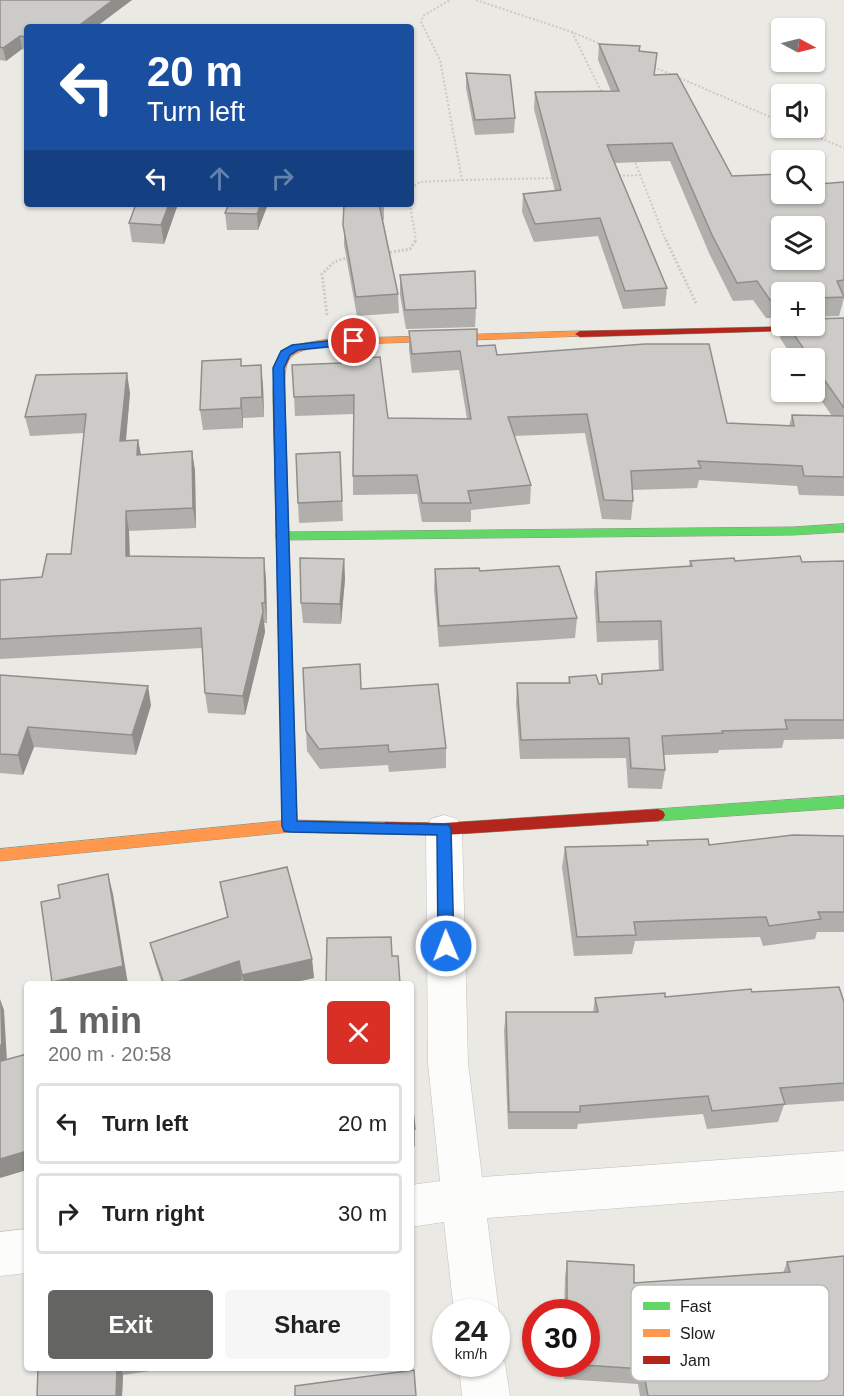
<!DOCTYPE html>
<meta charset="utf-8">
<style>
:root{--surface:#fff;--page:#f6f6f6;--text:#222;--muted:#767676;--line:#e0e0e0;--accent:#646462}
body{margin:0;font-family:Arial,sans-serif;background:var(--page);color:var(--text);height:100vh;display:flex;flex-direction:column;font-size:22px;white-space:nowrap}
*{box-sizing:border-box;margin:0}
p{font-size:20px;color:var(--muted)}
.icon{flex:none;width:33px;height:33px;fill:none;stroke:currentColor;stroke-width:2;stroke-linecap:round;stroke-linejoin:round}
.map{position:relative;flex:1;overflow:hidden}
.sheet{position:absolute;left:24px;top:981px;width:390px;height:390px;display:flex;flex-direction:column;background:var(--surface);border-radius:6px;box-shadow:0 2px 4px #0004}
.sheet>*{flex:none}
.guide{position:absolute;left:24px;top:24px;width:390px;height:183px;border-radius:6px;box-shadow:0 2px 4px #0004;background:#1a4fa0;color:#fff;overflow:hidden}
.needle{width:39px;rotate:97deg}
.controls{position:absolute;left:771px;top:18px;display:grid;gap:12px}
.controls a{display:grid;place-items:center;width:54px;height:54px;border-radius:6px;background:var(--surface);box-shadow:0 2px 4px #0004;font-size:30px}
.speed{position:absolute;left:432px;top:1299px;display:flex;gap:12px;font-size:30px;font-weight:700;text-align:center}
.speed>*{display:grid;place-content:center;width:78px;height:78px;border-radius:50%;background:var(--surface);box-shadow:0 2px 4px #0004;line-height:1}
.speed small{font-size:15px;font-weight:400}
.speed .limit{border:9px solid #d22;background:#fff;color:#111}
.pin{position:absolute;display:grid;place-items:center;width:51px;height:51px;color:#fff;margin:-26px;border:3px solid #fff;border-radius:50%;box-shadow:0 2px 6px #0007}
.me{position:absolute;width:66px;margin:-33px;rotate:359deg;stroke-linejoin:round;filter:drop-shadow(0 0 4px #0008)}
.turn{display:flex;align-items:center;gap:21px;height:126px;padding:0 24px;font-size:27px}
.turn .icon{width:78px;height:78px;stroke-width:2.5}
.turn b{display:block;font-size:42px;line-height:51px}
.lanes{display:flex;align-items:center;height:57px;padding:0 24px;background:#0003;justify-content:center;gap:30px;direction:ltr}
.lanes .off{opacity:.35}
.round{display:grid;place-items:center;flex:none;width:63px;height:63px;border-radius:6px;background:var(--page)}
.head{display:flex;align-items:center;justify-content:space-between;height:102px;padding:0 24px}
h1{font-size:36px;font-weight:700;line-height:45px;color:var(--accent)}
.button{display:flex;gap:12px;margin-top:auto;padding:12px 24px}
.button a{flex:1;height:69px;border-radius:6px;background:var(--accent);color:#fff;font-size:24px;font-weight:700;line-height:69px;text-align:center}
.button a+a{background:var(--page);color:var(--text)}
ul{padding:0;list-style:none}
li{display:flex;align-items:center;gap:18px;height:81px;margin:0 12px 9px;padding:0 12px;border:3px solid var(--line);border-radius:6px}
li div{flex:1}
li b{display:block;font-size:22px}
li em{font-style:normal}
.map>svg:first-child{display:block}
</style>
<div class="map">
<svg width="844" height="1396" viewBox="0 0 844 1396">
<rect width="100%" height="100%" fill="#eae9e4"/>
<g fill="none" stroke-linecap="round" stroke-linejoin="round">
<g stroke="#c1c1bf" stroke-width="1">
<g id="street">
<polygon points="444,815 457,819 462,829 468,1063 482,1177 844,1151 844,1191 487,1218 499,1312 496,1317 496,1312 454,1312 444,1222 411,1227 411,1185 440,1181 428,1063 426,829 431,819"/>
<polygon points="27,1229 27,1273 0,1276 0,1232"/>
<polygon points="496,1347 505,1364 510,1396 462,1396 459,1364 496,1364"/>
</g>
</g>
<g stroke="#8c927e" stroke-width="1">
<g id="fast">
<polygon points="844,524 844,532 793,535 281,540 275,536 281,532 793,527"/>
<polygon points="844,796 844,808 658,821 653,819 651,815 653,811 658,809"/>
</g>
</g>
<g stroke="#8c927e" stroke-width="1">
<g id="slow">
<path d="M580 331 584 332V336L330 345C284 352 284 356 285 401L279 404 273 401C273 349 280 346 330 339Z"/>
<polygon points="290,820 386,822 391,824 393,828 391,832 386,834 290,832 0,861 0,849"/>
</g>
</g>
<g stroke="#8c927e" stroke-width="1">
<g id="jam">
<polygon points="844,323 844,329 580,337 575,334 580,331 814,326 814,324"/>
<polygon points="279,398 285,401 297,826 295,830 285,830 283,826 273,401"/>
<polygon points="658,809 663,811 665,815 663,819 658,821 444,835 386,834 381,832 379,828 381,824 386,822 444,823"/>
</g>
</g>
<g stroke="#d0c8c3" stroke-width="2" stroke-dasharray="2 2" stroke-linecap="butt">
<polyline points="476,0 572,32 603,45"/>
<polyline points="572,32 603,95"/>
<polyline points="654,67 782,122"/>
<polyline points="795,128 844,148"/>
<polyline points="634,159 666,241"/>
<polyline points="615,176 642,175"/>
<polyline points="462,180 557,178"/>
<polyline points="411,188 420,182 462,180 440,60 421,22 423,16 450,0"/>
<polyline points="410,204 416,241"/>
</g>
<g stroke="#d0c8c3" stroke-width="3" stroke-dasharray="2 2" stroke-linecap="butt">
<polyline points="666,240 696,303"/>
<polyline points="386,253 410,249 416,240"/>
<polyline points="327,315 322,274 334,262 349,257"/>
</g>
<use href="#street" fill="#fcfcfb" fill-rule="evenodd"/>
<use href="#fast" fill="#63d668" fill-rule="evenodd"/>
<use href="#slow" fill="#ff974d" fill-rule="evenodd"/>
<use href="#jam" fill="#b3261e" fill-rule="evenodd"/>
</g>
<g fill="#b0afab">
<polygon points="0,0 27,27 27,50 22,49 6,61 0,60"/>
<polygon points="599,44 639,51 655,75 732,176 819,184 844,182 844,298 839,316 814,317 814,292 782,292 782,318 766,318 753,300 733,301 709,253 670,161 614,163 667,288 665,306 623,309 598,236 534,242 522,212 523,194 555,191 534,109 535,92 611,91 598,60"/>
<polygon points="466,73 515,118 514,133 475,135 466,88"/>
<polygon points="136,204 178,204 164,244 132,242 129,223"/>
<polygon points="229,204 268,204 258,230 227,230 225,213"/>
<polygon points="344,204 384,204 384,220 383,220 398,294 399,313 357,316 344,245"/>
<polygon points="400,275 476,308 475,327 406,329 400,295"/>
<polygon points="844,318 844,496 799,495 797,486 699,480 697,488 632,490 633,501 631,520 602,519 585,433 514,436 531,485 530,504 471,510 471,522 422,522 417,494 353,495 353,414 295,416 294,397 341,363 388,418 467,419 459,370 412,373 409,350 409,331 477,346 497,355 727,423 789,426 792,415 832,416 814,390 814,358 793,358 780,338 782,326 814,326"/>
<polygon points="241,365 263,385 264,417 243,418 243,428 203,430 200,410"/>
<polygon points="130,393 126,441 138,440 141,455 192,451 195,471 196,528 129,531 130,556 266,578 267,623 264,623 265,632 245,715 208,713 205,693 202,648 0,659 0,580 42,577 71,554 84,433 30,436 25,417"/>
<polygon points="340,452 343,521 299,523 298,503"/>
<polygon points="344,559 345,579 341,624 303,623 301,603"/>
<polygon points="690,561 802,562 844,561 844,739 784,740 782,748 719,750 718,753 664,755 665,770 662,789 628,788 626,758 520,759 516,703 517,683 568,683 569,677 599,684 601,684 602,674 659,671 658,640 597,642 594,591 596,572 689,566"/>
<polygon points="435,569 480,571 577,618 575,638 439,647 434,590"/>
<polygon points="0,675 151,705 136,755 34,747 23,775 0,773"/>
<polygon points="361,689 446,748 446,768 389,772 388,765 320,769 307,751 306,731"/>
<polygon points="844,836 844,932 817,932 815,939 763,946 760,937 635,941 632,954 574,956 562,867 565,847 647,845 647,841 709,845"/>
<polygon points="220,882 312,959 314,978 287,984 243,984 242,980 229,984 162,984 155,962 150,943 227,917"/>
<polygon points="752,992 844,1002 844,1101 784,1105 778,1122 707,1129 703,1114 578,1124 577,1129 508,1129 504,1031 506,1012 593,1012 595,998 665,997"/>
<polygon points="411,1092 415,1129 415,1146 411,1147"/>
<polygon points="567,1261 634,1283 783,1273 787,1262 844,1396 640,1396 638,1384 564,1379 564,1364 586,1364 586,1312 564,1312 565,1277"/>
<polygon points="38,1368 156,1368 156,1370 123,1375 122,1396 37,1396"/>
</g>
<g fill="#908e8b">
<polygon points="113,0 132,0 96,27 77,27"/>
<polygon points="20,36 22,49 6,61 3,48"/>
<polygon points="169,204 178,204 164,244 161,225"/>
<polygon points="261,204 268,204 258,230 257,214"/>
<polygon points="261,365 263,385 264,417 262,397"/>
<polygon points="127,373 130,393 124,460 120,441"/>
<polygon points="241,398 243,418 243,428 241,408"/>
<polygon points="138,440 142,460 137,455"/>
<polygon points="192,451 195,471 196,528 193,508"/>
<polygon points="126,511 129,531 130,575 126,556"/>
<polygon points="264,558 266,578 267,623 265,603"/>
<polygon points="344,559 345,579 341,624 340,604"/>
<polygon points="263,612 265,632 245,715 243,696"/>
<polygon points="148,686 151,705 136,755 132,735"/>
<polygon points="28,727 34,747 23,775 18,755"/>
<polygon points="108,874 113,894 128,984 53,984 52,982"/>
<polygon points="312,959 314,978 287,984 244,984 242,975"/>
<polygon points="239,961 242,980 229,984 171,984"/>
<polygon points="0,999 4,1010 8,1078 1,1061"/>
<polygon points="27,1151 27,1170 0,1178 0,1159"/>
<polygon points="117,1368 121,1368 123,1375 122,1396 116,1396"/>
</g>
<g fill="#cdcbc7" stroke="#908e8b" stroke-width="1.5" fill-rule="evenodd">
<polygon points="0,0 113,0 77,27 27,27 27,37 20,36 3,48 0,47"/>
<path d="M599 44 640 46 639 51 657 53 654 75 677 74 732 176 782 174V194H814V176L819 184 844 182V280L837 281 844 297 818 298 816 305H814V292H782V299L770 300 757 281 737 283 712 235 672 143 607 145 667 288 625 291 600 218 535 224 523 194 561 190 535 92 619 91ZM782 226H814V260H782Z"/>
<polygon points="466,73 510,75 515,118 475,120"/>
<polygon points="136,204 169,204 161,225 129,223"/>
<polygon points="229,204 261,204 257,214 225,213"/>
<polygon points="344,204 379,204 398,294 356,297 343,225"/>
<polygon points="475,271 476,308 405,310 400,275"/>
<polygon points="844,318 844,408 814,365 814,358 810,358 788,326 814,326 814,319"/>
<polygon points="477,329 477,346 495,345 497,355 645,344 709,344 727,423 794,426 792,415 844,416 844,477 804,476 802,466 698,461 701,468 631,471 633,501 604,500 587,414 508,417 531,485 468,491 471,503 422,503 417,475 353,476 354,395 294,397 292,365 341,363 341,359 380,357 388,418 471,419 460,351 412,354 409,331"/>
<polygon points="241,359 241,366 261,365 262,397 241,398 241,408 200,410 202,361"/>
<polygon points="127,373 120,441 138,440 137,455 192,451 193,508 126,511 126,556 264,558 265,603 262,603 263,612 243,696 205,693 201,628 0,639 0,580 42,577 47,554 71,554 86,414 25,417 36,375"/>
<polygon points="340,452 342,501 298,503 296,454"/>
<polygon points="800,556 802,562 844,561 844,720 785,720 787,729 722,731 723,733 662,736 665,770 631,768 629,738 521,740 517,683 570,683 569,677 596,675 599,684 602,684 602,674 663,670 661,621 599,622 596,572 692,566 690,561 734,558 735,561"/>
<polygon points="300,558 344,559 340,604 301,603"/>
<polygon points="559,566 577,618 439,626 435,569 479,568 480,571"/>
<polygon points="360,664 361,689 438,684 446,748 389,752 388,745 319,749 306,731 303,668"/>
<polygon points="0,675 148,686 132,735 28,727 18,755 0,754"/>
<polygon points="793,835 844,836 844,912 818,912 821,919 769,926 766,917 634,922 636,935 577,937 565,847 648,845 647,841 708,839 709,845"/>
<polygon points="287,867 312,959 242,975 239,961 171,984 164,984 150,943 228,917 220,882"/>
<polygon points="108,874 123,966 52,982 41,902 60,898 58,885"/>
<polygon points="391,937 392,956 398,956 400,984 326,984 327,938"/>
<polygon points="839,987 844,1002 844,1083 780,1088 785,1104 712,1111 708,1096 580,1106 580,1112 509,1112 506,1012 598,1012 595,998 665,993 665,997 751,989 752,992"/>
<polygon points="0,1044 1,1061 27,1054 27,1151 0,1159"/>
<polygon points="411,1092 415,1129 411,1129"/>
<polygon points="844,1256 844,1396 648,1396 643,1369 567,1364 586,1364 586,1312 567,1312 567,1261 634,1265 634,1283 790,1272 787,1262"/>
<polygon points="38,1368 117,1368 116,1396 37,1396"/>
<polygon points="414,1370 416,1396 295,1396 295,1386"/>
</g>
<polygon fill="#1a73e8" stroke="#114b97" stroke-width="1.5" points="354,338 357,339 357,344 298,350 290,355 284,368 297,821 449,825 451,829 454,946 452,950 446,952 440,950 438,946 437,835 290,832 284,831 282,826 273,368 281,351 292,345"/>
<rect x="631" y="1285" width="198" height="96" rx="9" fill="#fff" stroke="#bbb" stroke-width="1.5"/>
<rect x="643" y="1302" width="27" height="8" fill="#63d668"/>
<rect x="643" y="1329" width="27" height="8" fill="#ff974d"/>
<rect x="643" y="1356" width="27" height="8" fill="#b3261e"/>
<g font-size="16" fill="#1c1c1c">
<text x="680" y="1312">Fast</text>
<text x="680" y="1339">Slow</text>
<text x="680" y="1366">Jam</text>
</g>
</svg>
<div class="controls">
<a><svg class="needle" viewBox="-14 -14 28 28"><path d="M0-13l5 13h-10z" fill="#e53935"/><path d="M0 13l5-13h-10z" fill="#767676"/></svg></a>
<a><svg class="icon" aria-label="sound" viewBox="0 0 24 24"><path d="M4 9h4l5-4v14l-5-4H4zM17 9q2 3 0 6"/></svg></a>
<a><svg class="icon" aria-label="search" viewBox="0 0 24 24"><circle cx="10" cy="10" r="6"/><path d="M15 15l6 6"/></svg></a>
<a><svg class="icon" aria-label="layers" viewBox="0 0 24 24"><path d="M12 4l9 5-9 5-9-5zM3 14l9 5 9-5"/></svg></a>
<a>+</a>
<a>−</a>
</div>
<div class="speed"><div>24<small>km/h</small></div><div class="limit">30</div></div>
<div class="pin" style="left:354px;top:341px;background:#d93025"><svg class="icon" aria-label="arrive" viewBox="0 0 24 24"><path d="M6 21V4h12l-3 4 3 4H6"/></svg></div>
<svg class="me" style="left:446px;top:946px" viewBox="-20 -20 40 40"><circle r="17" fill="#1a73e8" stroke="#fff" stroke-width="3"/><path d="M0-11L8 9 0 5-8 9z" fill="#fff"/></svg>
<div class="guide">
<div class="turn"><svg class="icon" aria-label="left" viewBox="0 0 24 24"><path d="M17 20v-9H6M10 6l-5 5 5 5"/></svg><div><b>20 m</b>Turn left</div></div>
<div class="lanes"><svg class="icon" aria-label="left" viewBox="0 0 24 24"><path d="M17 20v-9H6M10 6l-5 5 5 5"/></svg><svg class="icon off" aria-label="ahead" viewBox="0 0 24 24"><path d="M12 20V5M6 11l6-6 6 6"/></svg><svg class="icon off" aria-label="right" viewBox="0 0 24 24"><path d="M7 20v-9h11M14 6l5 5-5 5"/></svg></div>
</div>
<section class="sheet">
<div class="head"><div><h1>1 min</h1><p>200 m · 20:58</p></div><a class="round" style="background:#d93025;color:#fff"><svg class="icon" aria-label="close" viewBox="0 0 24 24"><path d="M6 6l12 12M18 6L6 18"/></svg></a></div>
<ul>
<li><svg class="icon" aria-label="left" viewBox="0 0 24 24"><path d="M17 20v-9H6M10 6l-5 5 5 5"/></svg><div><b>Turn left</b></div><em>20 m</em></li>
<li><svg class="icon" aria-label="right" viewBox="0 0 24 24"><path d="M7 20v-9h11M14 6l5 5-5 5"/></svg><div><b>Turn right</b></div><em>30 m</em></li>
</ul>
<div class="button"><a>Exit</a><a>Share</a></div>
</section>
</div>
